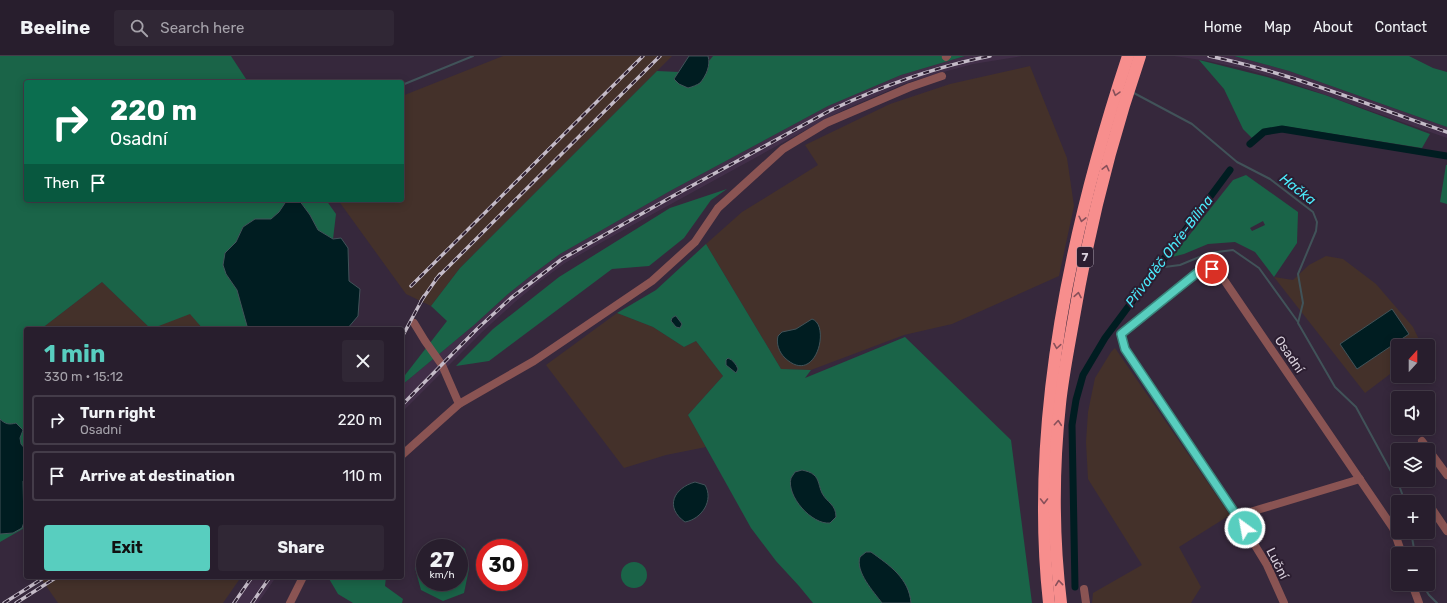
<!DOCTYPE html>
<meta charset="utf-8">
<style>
:root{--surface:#281e2d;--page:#302735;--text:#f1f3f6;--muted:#a5a2aa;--line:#443c49;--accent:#58cebf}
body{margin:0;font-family:Rubik,sans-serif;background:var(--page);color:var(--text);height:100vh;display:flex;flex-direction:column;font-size:15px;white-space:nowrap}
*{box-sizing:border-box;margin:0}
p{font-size:13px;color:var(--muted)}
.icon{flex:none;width:22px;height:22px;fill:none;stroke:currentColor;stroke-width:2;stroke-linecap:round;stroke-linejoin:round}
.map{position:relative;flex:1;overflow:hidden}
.details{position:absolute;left:24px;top:271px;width:380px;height:252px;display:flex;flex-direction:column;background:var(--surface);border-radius:4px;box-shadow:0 2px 10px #0003,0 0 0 1px var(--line)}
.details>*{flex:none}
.banner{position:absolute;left:24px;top:24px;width:380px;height:122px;border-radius:4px;box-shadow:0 2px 10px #0003,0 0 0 1px var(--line);background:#0b6e4f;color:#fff;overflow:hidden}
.needle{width:26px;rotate:21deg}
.buttons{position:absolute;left:1391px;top:283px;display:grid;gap:8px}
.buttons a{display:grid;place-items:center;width:44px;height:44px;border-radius:4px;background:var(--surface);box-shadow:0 2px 10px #0003,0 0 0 1px var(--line);font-size:20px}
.speed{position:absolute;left:416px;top:483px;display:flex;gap:8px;font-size:20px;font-weight:700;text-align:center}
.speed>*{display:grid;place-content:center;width:52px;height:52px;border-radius:50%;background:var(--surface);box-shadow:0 2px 10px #0003,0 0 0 1px var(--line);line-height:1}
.speed small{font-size:10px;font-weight:400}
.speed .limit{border:6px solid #d22;background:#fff;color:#111}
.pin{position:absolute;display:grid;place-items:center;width:34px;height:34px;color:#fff;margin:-17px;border:2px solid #fff;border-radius:50%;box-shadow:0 1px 4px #0007}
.me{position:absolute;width:44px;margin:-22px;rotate:328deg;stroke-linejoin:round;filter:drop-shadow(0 0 3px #0008)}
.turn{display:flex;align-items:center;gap:14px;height:84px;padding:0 20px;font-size:18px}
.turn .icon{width:52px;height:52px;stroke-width:2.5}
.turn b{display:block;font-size:28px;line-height:34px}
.then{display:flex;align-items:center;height:38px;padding:0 20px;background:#0003;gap:8px;font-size:15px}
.round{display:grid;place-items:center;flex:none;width:42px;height:42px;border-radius:4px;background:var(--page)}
.headline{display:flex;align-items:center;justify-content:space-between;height:68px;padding:0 20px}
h1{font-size:24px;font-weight:700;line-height:30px;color:var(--accent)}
.primary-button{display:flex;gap:8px;margin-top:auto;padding:8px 20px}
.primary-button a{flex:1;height:46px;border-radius:4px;background:var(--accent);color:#111;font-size:16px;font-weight:700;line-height:46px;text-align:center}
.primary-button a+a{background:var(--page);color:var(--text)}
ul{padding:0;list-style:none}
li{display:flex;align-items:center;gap:12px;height:50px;margin:0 8px 6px;padding:0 12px;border:2px solid var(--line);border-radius:4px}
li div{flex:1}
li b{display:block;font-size:15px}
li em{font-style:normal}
header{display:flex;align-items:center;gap:24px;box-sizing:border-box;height:56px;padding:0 20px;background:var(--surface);border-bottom:1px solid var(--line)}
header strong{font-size:19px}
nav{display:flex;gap:22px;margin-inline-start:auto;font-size:14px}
.search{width:280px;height:36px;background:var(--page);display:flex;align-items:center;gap:10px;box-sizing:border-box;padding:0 14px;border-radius:4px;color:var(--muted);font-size:15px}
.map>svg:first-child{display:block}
</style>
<header>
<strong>Beeline</strong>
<div class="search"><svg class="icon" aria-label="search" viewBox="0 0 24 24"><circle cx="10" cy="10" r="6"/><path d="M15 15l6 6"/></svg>Search here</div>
<nav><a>Home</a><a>Map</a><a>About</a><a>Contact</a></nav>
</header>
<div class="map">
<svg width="1447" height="547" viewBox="0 0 1447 547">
<rect width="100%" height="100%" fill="#36283c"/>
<g fill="#44312a">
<polygon points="503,0 672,0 460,212 431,250 406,238 338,144 402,144 402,40"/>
<polygon points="1030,10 1067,102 1074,150 1059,220 952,268 904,279 811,314 781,313 706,188 742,156 818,109 805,89 890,48 950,28"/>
<polygon points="1326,200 1343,203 1376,228 1413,271 1422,290 1398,290 1398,312 1365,337 1274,221 1293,224 1309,209"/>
<polygon points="102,226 151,273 190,257 203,273 41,273"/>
<polygon points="617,257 653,271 684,291 696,285 723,320 688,359 706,391 666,399 624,412 546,309"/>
<polygon points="1115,292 1230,459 1179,491 1201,531 1191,547 1092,547 1093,537 1142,509 1088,423 1086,386 1088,356 1095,322 1111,296"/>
<polygon points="40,521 241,521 223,547 58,547"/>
</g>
<g fill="#412e48">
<polygon points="965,0 1022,0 973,8 929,20 904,28 855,49 833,59 620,176 565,207 539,226 515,246 481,277 402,356 402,329 474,269 508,238 533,218 560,198 670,135 828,50 901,19"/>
<polygon points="1174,0 1234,0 1289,15 1447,71 1447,82 1286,25 1245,13 1208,5"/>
<polygon points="250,521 276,521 258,547 232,547"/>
</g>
<g fill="#1a6448" fill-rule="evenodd">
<polygon points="0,0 231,0 248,26 26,26 26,144 287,144 279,156 271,163 255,163 243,171 236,186 225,197 226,218 237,234 248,270 247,273 203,273 190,258 151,273 102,226 41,273 26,273 26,394 21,388 20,381 10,368 4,368 0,363"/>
<polygon points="713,0 965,0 901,19 828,50 670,135 560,198 533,218 508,238 474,269 402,329 402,323 447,265 431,250 460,212 657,15 679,16 674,23 707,17 709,5"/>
<polygon points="1234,0 1409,0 1433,12 1447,16 1447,71 1289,15"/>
<polygon points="1199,4 1267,21 1325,39 1430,78 1422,92 1283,70 1264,73 1252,82 1243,73 1224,33"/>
<polygon points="1446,109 1447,109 1447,148 1440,146"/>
<path d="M1246 119 1298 156 1297 187 1274 221 1255 196 1235 186 1208 188 1184 198 1172 201 1233 124ZM1263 165 1265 169 1252 175 1250 172Z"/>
<polygon points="727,133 711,144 684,182 649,210 612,213 489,305 456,310 493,273 559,221 670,152"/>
<polygon points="299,144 326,144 336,158 333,183 318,174 310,159"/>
<polygon points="706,188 781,313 811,314 805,322 905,281 1011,384 1032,547 813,547 799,530 776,505 751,472 688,359 723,320 696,285 684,291 653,271 617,257 656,234"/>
<polygon points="26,423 26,471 0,486 0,478 13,477 22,472 24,466 23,425"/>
<polygon points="454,485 465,493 469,513 464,537 443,545 421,534 415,512 425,501 425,526 459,526 459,492 433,492 438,486"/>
<circle cx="634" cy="519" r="13"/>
<polygon points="328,521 386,521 385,530 403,543 402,547 353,547 338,538"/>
</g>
<g fill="#001d21" stroke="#415359">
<path d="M689 0H708C711 9 706 20 700 27 697 29 692 31 688 32L679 28 674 23Z"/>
<polygon points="287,144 299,144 310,159 318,174 333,183 341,182 348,192 349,225 360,233 358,260 347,273 247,273 247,270 237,234 226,218 223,209 225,197 236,186 243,171 255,163 271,163 279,156"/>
<polygon points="1392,253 1409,278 1357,313 1340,288"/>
<polygon points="675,260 676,260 682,268 680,272 676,271 671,265 672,262"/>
<path d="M812 263C831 269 816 331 785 302 779 296 776 288 778 280L782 276 796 273Z"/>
<path d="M728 302C733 304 736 308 738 313L736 317 726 309V304Z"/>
<path d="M0 363C5 368 9 369 16 367L23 374 20 382 21 388 26 394V423L23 425 24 466 22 472 13 477 0 478Z"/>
<path d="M802 414C806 415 811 416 814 419 819 423 819 431 822 437 827 447 836 448 836 461L830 467C812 469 786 440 791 422 792 420 794 418 795 416Z"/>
<path d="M695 426 705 429C714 444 702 463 685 466 664 451 674 432 695 426Z"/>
<path d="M866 496H871C889 509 909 522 911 547H882C874 536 855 516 860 501Z"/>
</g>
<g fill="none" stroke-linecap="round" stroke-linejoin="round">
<g stroke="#415359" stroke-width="2">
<polyline points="402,29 473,0"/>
<polyline points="1132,36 1192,68 1237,106 1270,123 1313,156 1317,166 1316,175 1298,218 1303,247 1298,267 1335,331 1356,351 1400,432 1405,446"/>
<polyline points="1157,212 1180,209 1209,197 1233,194 1259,212 1298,266"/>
<polyline points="1411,476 1415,498"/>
<polyline points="1422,528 1429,539 1437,547"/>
</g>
<g stroke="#001d21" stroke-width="7">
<polyline points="1250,88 1264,76 1282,73 1447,100"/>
<polyline points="1075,531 1072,369 1076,344 1083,319 1105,282 1230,114"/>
</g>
<g stroke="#8a5453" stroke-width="8">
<polyline points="946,1 947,0"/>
<polyline points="414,267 425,285 442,309 459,348"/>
<polyline points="1422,385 1447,419"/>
<polyline points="402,399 459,348 534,305 652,225 695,186 718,152 783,93 826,67 910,31 942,20"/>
<polyline points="1428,447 1447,475"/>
<polyline points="1237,460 1360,423"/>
<polyline points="1412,528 1419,547"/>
<polyline points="1084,533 1086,547"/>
<polyline points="290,547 303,521"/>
<path d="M1284 547 1267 509 1237 460 1125 293 1121 278 1198 216C1206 212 1213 212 1220 218L1393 472 1402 498"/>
</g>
<g stroke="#f78e8d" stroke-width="12">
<path d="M1049 547C1029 366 1071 172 1128 0"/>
<path d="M1061 547C1053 481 1053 413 1060 348 1063 319 1069 290 1074 261 1089 172 1111 85 1140 0"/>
</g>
<g stroke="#c4bbc8" stroke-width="3.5">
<g id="rail">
<path d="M1209 0C1291 17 1368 49 1447 76"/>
<polyline points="436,223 660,0"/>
<polyline points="411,230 643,0"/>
<polyline points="421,245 440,218"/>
<polyline points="402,281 424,240"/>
<path d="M402 349 477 273 511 242 562 203 673 140 831 54C882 30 934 11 990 0"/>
<polyline points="4,547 45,521"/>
<polyline points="16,547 57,521"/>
<polyline points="234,547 252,521"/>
<polyline points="252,547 270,521"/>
</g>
</g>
<use href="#rail" stroke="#2c1e31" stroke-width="2" stroke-dasharray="6" stroke-linecap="butt"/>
</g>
<defs><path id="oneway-chevron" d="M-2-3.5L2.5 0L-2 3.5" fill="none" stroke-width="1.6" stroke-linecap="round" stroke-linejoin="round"/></defs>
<g stroke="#87505a">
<use href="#oneway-chevron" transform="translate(1116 37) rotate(106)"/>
<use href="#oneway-chevron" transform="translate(1106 112) rotate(-76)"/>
<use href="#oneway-chevron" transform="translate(1082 163) rotate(103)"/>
<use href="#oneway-chevron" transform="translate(1078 239) rotate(-80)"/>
<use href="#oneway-chevron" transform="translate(1057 290) rotate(99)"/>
<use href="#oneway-chevron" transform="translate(1058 367) rotate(-85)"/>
<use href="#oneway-chevron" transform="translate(1044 445) rotate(90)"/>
<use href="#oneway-chevron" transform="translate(1059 527) rotate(-96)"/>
</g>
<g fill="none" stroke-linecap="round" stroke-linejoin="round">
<g stroke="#39867c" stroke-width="10">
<polyline id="route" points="1212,213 1204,213 1198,216 1121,278 1125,293 1245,472"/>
</g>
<use href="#route" stroke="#58cebf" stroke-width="7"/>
</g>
<g text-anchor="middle" stroke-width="4" stroke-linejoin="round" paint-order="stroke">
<rect fill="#2c1e31" stroke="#a59ba9" stroke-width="1" x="1077" y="191" width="16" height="20" rx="3"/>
<g font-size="12" font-weight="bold" fill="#d9d0dc">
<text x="1085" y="205">7</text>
</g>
<g font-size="13" fill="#d9d0dc" stroke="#2c1e31">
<text transform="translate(1290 298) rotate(56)" y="5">Osadní</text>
<text transform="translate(1278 507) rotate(63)" y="5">Luční</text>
</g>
<g font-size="14" font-style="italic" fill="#4be9fa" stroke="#2c1e31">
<text transform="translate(1298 133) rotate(38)" y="5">Hačka</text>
<text transform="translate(1169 195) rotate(-53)" y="5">Přivaděč Ohře-Bílina</text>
</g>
</g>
</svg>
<div class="buttons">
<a><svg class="needle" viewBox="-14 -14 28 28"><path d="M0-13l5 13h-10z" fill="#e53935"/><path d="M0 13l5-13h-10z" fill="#a5a2aa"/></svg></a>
<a><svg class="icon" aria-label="sound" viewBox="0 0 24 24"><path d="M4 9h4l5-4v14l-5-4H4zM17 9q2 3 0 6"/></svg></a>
<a><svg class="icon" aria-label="layers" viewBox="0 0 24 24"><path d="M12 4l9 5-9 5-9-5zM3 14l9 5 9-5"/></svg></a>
<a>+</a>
<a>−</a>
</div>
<div class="speed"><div>27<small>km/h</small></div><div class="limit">30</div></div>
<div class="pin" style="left:1212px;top:213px;background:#d93025"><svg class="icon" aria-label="arrive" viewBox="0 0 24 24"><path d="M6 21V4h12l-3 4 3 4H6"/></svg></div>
<svg class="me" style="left:1245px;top:472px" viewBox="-20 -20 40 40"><circle r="17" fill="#58cebf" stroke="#fff" stroke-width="3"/><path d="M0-11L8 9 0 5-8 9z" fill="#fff"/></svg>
<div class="banner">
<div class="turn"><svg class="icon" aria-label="right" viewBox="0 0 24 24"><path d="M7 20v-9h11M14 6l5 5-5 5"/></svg><div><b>220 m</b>Osadní</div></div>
<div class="then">Then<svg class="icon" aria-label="arrive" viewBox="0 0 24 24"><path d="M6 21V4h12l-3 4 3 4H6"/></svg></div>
</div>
<section class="details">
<div class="headline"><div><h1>1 min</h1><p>330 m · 15:12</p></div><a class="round"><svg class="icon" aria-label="close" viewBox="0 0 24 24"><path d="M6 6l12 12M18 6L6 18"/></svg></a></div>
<ul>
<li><svg class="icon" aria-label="right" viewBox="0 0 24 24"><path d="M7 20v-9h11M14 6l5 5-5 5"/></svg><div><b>Turn right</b><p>Osadní</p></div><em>220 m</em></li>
<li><svg class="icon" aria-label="arrive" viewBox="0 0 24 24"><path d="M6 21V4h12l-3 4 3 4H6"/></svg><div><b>Arrive at destination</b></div><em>110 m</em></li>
</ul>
<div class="primary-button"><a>Exit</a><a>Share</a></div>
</section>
</div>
